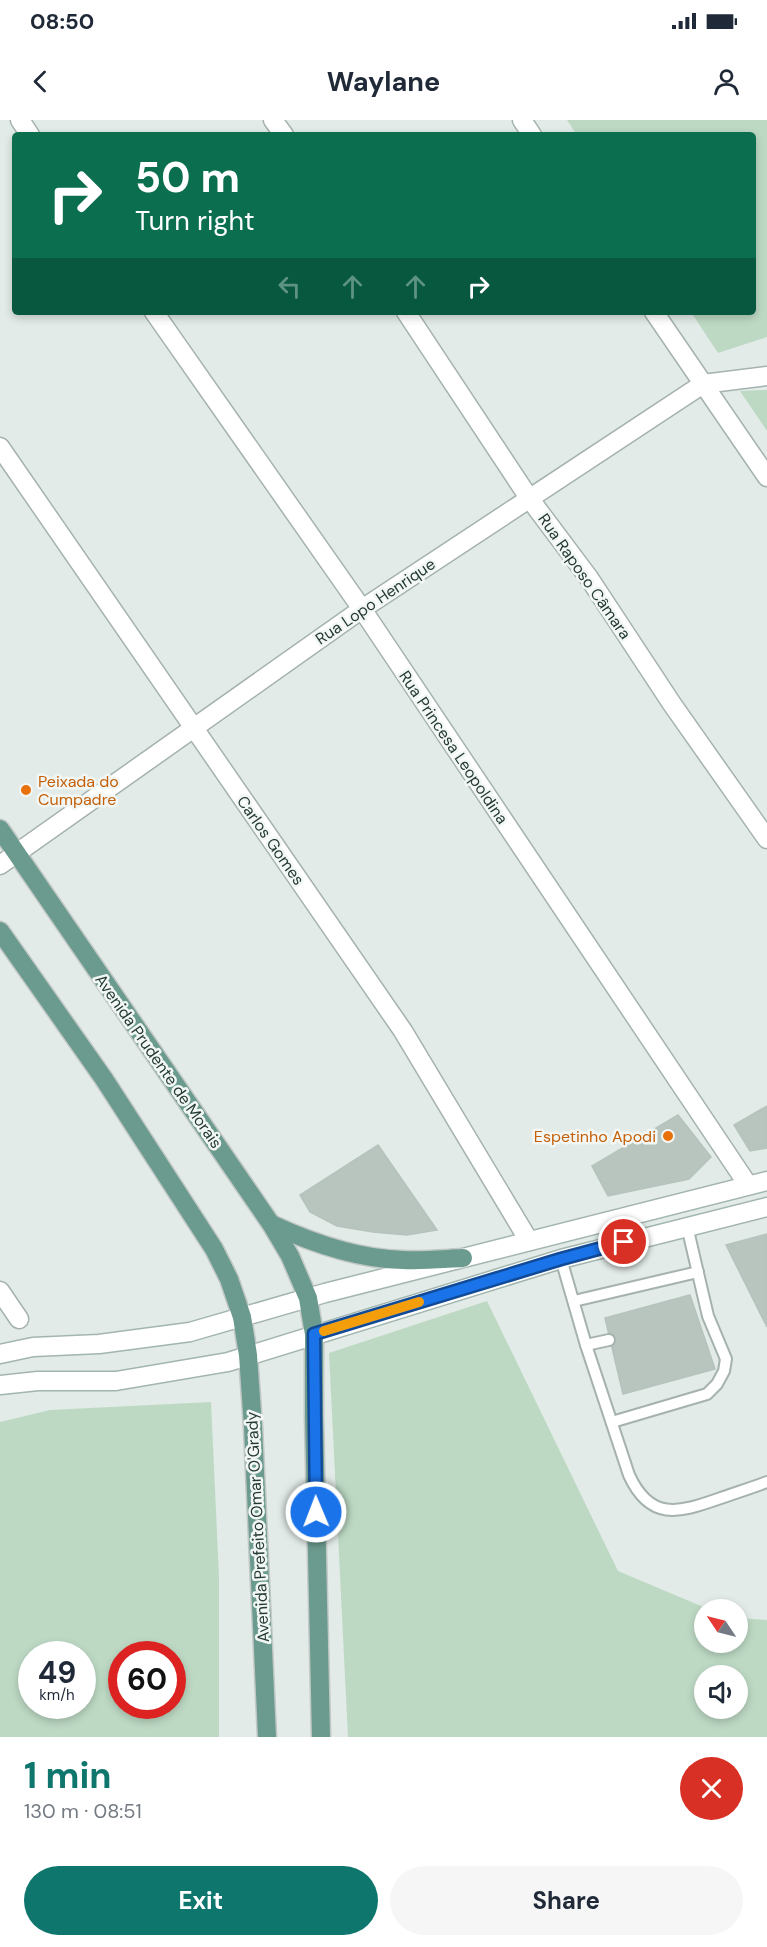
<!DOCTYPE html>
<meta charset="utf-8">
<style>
:root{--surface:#fff;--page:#f6f6f7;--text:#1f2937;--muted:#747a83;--accent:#0f766e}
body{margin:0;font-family:"DM Sans",sans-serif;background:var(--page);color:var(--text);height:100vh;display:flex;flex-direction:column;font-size:22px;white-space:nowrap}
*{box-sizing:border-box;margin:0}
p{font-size:20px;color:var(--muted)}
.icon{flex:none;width:33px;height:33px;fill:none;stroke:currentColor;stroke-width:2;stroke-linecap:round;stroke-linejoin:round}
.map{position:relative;height:1617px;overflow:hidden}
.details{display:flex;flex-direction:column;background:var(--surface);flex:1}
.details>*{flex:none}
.top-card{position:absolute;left:12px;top:12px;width:744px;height:183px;border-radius:6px;box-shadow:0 3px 9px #0003;background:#0b6e4f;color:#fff;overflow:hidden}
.needle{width:39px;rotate:305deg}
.controls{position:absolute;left:694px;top:1479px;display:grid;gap:12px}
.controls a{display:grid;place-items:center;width:54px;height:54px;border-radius:50%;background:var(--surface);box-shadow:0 3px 9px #0003;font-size:30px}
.speed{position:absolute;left:18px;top:1521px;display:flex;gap:12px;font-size:30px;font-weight:700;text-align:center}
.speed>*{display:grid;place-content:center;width:78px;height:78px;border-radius:50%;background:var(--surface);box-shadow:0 3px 9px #0003;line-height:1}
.speed small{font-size:15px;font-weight:400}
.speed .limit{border:9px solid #d22;background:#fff;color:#111}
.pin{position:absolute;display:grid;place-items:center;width:51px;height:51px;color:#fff;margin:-26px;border:3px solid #fff;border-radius:50%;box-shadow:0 2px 6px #0007}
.me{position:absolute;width:66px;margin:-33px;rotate:359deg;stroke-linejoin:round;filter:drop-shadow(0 0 4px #0008)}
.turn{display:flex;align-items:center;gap:21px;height:126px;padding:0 24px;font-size:27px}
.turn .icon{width:78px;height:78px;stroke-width:2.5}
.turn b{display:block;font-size:42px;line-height:51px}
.lanes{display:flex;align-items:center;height:57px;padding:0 24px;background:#0003;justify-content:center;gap:30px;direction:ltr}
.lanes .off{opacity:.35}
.round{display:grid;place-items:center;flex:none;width:63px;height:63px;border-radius:32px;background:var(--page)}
.head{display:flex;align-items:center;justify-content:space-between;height:102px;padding:0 24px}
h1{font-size:36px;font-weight:700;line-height:45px;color:var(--accent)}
.cta{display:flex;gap:12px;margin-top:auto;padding:12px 24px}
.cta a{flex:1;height:69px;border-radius:36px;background:var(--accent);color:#fff;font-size:24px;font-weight:700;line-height:69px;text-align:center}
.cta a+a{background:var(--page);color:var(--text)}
.status{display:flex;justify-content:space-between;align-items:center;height:42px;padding:0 30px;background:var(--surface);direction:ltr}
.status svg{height:16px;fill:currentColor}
header{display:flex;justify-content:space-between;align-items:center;height:78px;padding:0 24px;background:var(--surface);font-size:27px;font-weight:700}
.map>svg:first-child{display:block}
</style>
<div class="status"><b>08:50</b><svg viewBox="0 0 49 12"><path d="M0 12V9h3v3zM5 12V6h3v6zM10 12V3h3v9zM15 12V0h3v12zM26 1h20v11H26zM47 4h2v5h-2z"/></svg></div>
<header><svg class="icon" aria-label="back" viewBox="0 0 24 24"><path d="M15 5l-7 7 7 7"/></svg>Waylane<svg class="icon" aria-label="person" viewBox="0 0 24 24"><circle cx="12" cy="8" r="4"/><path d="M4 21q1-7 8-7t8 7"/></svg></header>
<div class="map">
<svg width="767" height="1617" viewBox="0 0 767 1617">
<rect width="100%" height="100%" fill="#e2ebe7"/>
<g fill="#bdd9c4" fill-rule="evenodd">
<polygon points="567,0 767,0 767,217 718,233 691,192 753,192 753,15 577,15"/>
<polygon points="767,270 767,311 740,271"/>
<path d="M487 1181 618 1451 708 1489 705 1490V1522H738V1498L767 1500V1617H348L329 1233ZM705 1556H738V1588H705Z"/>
<path d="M211 1282 219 1457V1617H0V1302L50 1290ZM32 1534H82V1586H32ZM172 1534V1586H122V1534Z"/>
</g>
<g fill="#b8c5bf" stroke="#b5c3bd" stroke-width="1.5">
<polygon points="767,986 767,1028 750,1031 734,1005"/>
<polygon points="678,995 711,1037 689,1059 608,1076 592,1046"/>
<polygon points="378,1025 437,1110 407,1115 373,1112 337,1106 310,1092 300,1075"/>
<polygon points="767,1114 767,1207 726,1125"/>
<polygon points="690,1175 715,1249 623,1274 605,1198"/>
</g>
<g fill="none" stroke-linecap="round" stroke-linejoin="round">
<g stroke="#a5b2ad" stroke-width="14">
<g id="service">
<path d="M561 1139 586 1225 629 1355C650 1401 678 1393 718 1379 735 1373 751 1368 767 1362"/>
<polyline points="574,1181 698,1152"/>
<polyline points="586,1225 609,1220"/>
<polyline points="612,1302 707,1274 717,1264 724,1251 726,1239 708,1196 687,1106"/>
</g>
</g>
<g stroke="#a5b2ad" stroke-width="21">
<g id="minor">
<polyline points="20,0 30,15"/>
<polyline points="273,0 284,15"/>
<polyline points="522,0 532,15"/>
<polyline points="154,192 362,489 748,1065"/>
<polyline points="406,192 529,378 589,458 672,584 767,719"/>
<polyline points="654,192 767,357"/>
<polyline points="0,327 403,911 529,1121"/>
<polyline points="0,1171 19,1199"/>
</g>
</g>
<g stroke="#a5b2ad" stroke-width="21">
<polyline id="tertiary" points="0,745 362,489 703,264 767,256"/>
</g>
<g stroke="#a2b5ae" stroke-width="21">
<g id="secondary">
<polyline points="0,1234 33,1227 99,1224 190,1212 325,1173 767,1061"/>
<polyline points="0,1265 38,1261 116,1261 228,1242 561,1139 767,1087"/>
</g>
</g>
<g stroke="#c2c8c6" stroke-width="21">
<g id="primary">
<polyline points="0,709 271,1104 290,1136 308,1178 314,1214 314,1297 321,1617"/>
<polyline points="0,811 104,959 214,1129 229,1159 242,1197 248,1235 253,1307 267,1617"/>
<path d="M271 1104C312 1123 357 1139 403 1140 423 1141 443 1139 463 1138"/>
</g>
</g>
<use href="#service" stroke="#fff" stroke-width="10"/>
<use href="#minor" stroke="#fff" stroke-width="18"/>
<use href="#tertiary" stroke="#fff" stroke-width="18"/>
<use href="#secondary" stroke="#fff" stroke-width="18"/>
<use href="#primary" stroke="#6b9b8e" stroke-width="18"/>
</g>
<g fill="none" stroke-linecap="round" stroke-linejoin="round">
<g stroke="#114b97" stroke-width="15">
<polyline id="route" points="316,1392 314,1214 561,1139 624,1122"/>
</g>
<use href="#route" stroke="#1a73e8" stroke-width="10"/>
<polyline stroke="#f59e0b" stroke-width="10" points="324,1211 419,1182"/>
</g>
<g fill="#e8710a" stroke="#f2f7f5" stroke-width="2">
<circle cx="26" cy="670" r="6"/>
<circle cx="668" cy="1016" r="6"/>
</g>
<g text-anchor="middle" stroke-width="5" stroke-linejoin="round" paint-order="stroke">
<g font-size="16" fill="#243a33" stroke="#f2f7f5">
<text transform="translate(585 456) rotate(55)" y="6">Rua Raposo Câmara</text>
<text transform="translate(375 481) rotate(-34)" y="6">Rua Lopo Henrique</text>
<text transform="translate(454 627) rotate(56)" y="6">Rua Princesa Leopoldina</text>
<text transform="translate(271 720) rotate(55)" y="6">Carlos Gomes</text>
<text transform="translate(159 941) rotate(55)" y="6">Avenida Prudente de Morais</text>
<text transform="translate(257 1407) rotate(-93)" y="6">Avenida Prefeito Omar O'Grady</text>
</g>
<g font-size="16" fill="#c56008" stroke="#f2f7f5" text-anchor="start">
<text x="38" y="667">Peixada do<tspan x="38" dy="18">Cumpadre</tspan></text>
<text x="656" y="1022" text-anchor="end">Espetinho Apodi</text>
</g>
</g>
</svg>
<div class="controls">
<a><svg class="needle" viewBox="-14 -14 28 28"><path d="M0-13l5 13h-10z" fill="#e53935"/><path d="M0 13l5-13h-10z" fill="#747a83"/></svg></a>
<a><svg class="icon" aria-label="sound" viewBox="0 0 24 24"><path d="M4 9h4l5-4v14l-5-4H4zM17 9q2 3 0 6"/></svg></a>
</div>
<div class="speed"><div>49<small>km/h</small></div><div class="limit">60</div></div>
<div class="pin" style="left:624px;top:1122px;background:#d93025"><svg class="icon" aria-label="arrive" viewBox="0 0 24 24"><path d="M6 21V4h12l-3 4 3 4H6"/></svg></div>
<svg class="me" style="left:316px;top:1392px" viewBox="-20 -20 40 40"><circle r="17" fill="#1a73e8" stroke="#fff" stroke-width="3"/><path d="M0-11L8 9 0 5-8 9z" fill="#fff"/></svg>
<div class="top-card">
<div class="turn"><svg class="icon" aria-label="right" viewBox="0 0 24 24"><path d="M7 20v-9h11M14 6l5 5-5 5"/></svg><div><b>50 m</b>Turn right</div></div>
<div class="lanes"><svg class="icon off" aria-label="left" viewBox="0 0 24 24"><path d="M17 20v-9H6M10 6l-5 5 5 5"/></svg><svg class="icon off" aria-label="ahead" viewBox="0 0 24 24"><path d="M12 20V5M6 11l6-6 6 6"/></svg><svg class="icon off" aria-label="ahead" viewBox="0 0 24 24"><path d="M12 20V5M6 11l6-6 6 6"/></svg><svg class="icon" aria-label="right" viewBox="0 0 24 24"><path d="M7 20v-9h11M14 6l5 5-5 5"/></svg></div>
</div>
</div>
<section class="details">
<div class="head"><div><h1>1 min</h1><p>130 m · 08:51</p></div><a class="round" style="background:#d93025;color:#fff"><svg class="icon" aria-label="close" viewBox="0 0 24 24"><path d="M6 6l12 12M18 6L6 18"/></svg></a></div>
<div class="cta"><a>Exit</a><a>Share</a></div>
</section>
